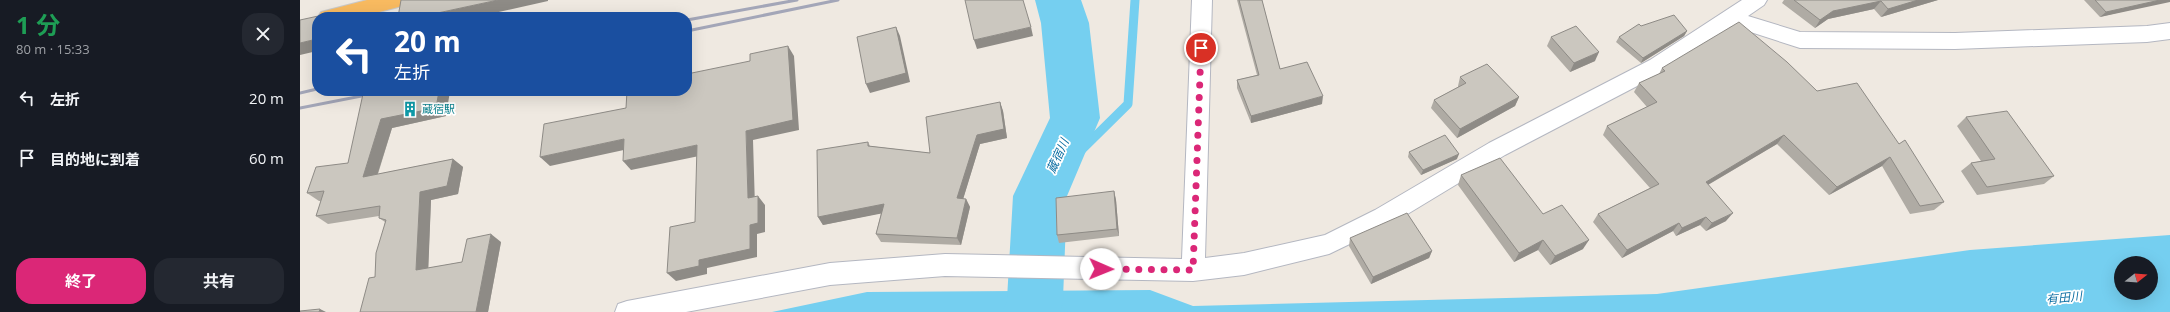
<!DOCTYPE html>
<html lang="ja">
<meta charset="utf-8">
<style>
:root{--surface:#171b24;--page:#242831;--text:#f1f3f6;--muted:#9ea1a6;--accent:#db2777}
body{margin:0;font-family:"Open Sans","Noto Sans JP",sans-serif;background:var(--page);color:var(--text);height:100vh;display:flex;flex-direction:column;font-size:15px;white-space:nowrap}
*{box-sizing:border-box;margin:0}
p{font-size:13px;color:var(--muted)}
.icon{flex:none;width:22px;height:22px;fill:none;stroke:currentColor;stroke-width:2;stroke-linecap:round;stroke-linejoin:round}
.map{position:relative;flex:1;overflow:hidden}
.side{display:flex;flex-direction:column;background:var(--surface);width:300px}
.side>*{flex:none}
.top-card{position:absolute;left:12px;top:12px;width:380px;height:84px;border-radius:16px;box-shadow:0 4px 16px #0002;background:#1a4fa0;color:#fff;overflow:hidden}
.needle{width:26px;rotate:73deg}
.fabs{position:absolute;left:1814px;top:256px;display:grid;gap:8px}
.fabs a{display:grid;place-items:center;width:44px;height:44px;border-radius:50%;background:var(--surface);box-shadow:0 4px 16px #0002;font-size:20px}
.pin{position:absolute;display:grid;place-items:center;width:34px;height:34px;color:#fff;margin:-17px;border:2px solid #fff;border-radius:50%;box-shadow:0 1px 4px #0007}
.me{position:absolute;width:44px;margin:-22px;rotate:91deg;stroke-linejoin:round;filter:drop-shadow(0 0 3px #0008)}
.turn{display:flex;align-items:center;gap:14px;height:84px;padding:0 16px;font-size:18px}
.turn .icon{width:52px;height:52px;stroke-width:2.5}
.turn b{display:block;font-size:28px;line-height:34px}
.round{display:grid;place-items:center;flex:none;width:42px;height:42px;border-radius:16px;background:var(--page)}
.headline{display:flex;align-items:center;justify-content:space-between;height:68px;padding:0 16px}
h1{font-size:24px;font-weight:700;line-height:30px;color:#1e9e55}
.action{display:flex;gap:8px;margin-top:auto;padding:8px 16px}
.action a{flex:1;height:46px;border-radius:16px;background:var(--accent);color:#fff;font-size:16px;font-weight:700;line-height:46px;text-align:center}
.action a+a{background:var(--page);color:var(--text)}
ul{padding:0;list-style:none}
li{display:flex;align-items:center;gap:12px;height:60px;padding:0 16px}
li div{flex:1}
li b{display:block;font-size:15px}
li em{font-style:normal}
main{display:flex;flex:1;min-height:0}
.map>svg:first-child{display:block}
</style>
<main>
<section class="side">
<div class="headline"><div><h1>1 分</h1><p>80 m · 15:33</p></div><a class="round"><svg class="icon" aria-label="close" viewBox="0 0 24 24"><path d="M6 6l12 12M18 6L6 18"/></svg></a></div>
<ul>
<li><svg class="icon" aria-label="left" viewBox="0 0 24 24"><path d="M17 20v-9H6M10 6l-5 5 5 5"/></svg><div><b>左折</b></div><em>20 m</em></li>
<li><svg class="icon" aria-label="arrive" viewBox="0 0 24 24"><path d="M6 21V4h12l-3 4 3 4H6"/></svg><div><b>目的地に到着</b></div><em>60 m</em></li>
</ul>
<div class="action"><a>終了</a><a>共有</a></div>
</section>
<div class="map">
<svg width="1870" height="312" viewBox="0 0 1870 312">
<rect width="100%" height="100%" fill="#efe9e1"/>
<path fill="#75cff0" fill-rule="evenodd" d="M1870 235V312H472L567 292 850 290 893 306 1357 294 1670 250ZM1821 263H1851V293H1821Z"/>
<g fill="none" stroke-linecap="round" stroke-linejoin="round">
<polyline stroke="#75cff0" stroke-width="9" points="763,312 743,294 748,183 828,104 835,0"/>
<polygon fill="#75cff0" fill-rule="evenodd" points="735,0 781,0 789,23 800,118 767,196 763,299 761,312 703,312 707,299 713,196 750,118 741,23"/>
<g stroke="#b4b7c1" stroke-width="2">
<polygon id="minor" points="892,0 912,0 905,258 944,253 1025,235 1075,210 1189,143 1350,60 1442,0 1467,0 1464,5 1448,16 1500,32 1655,33 1847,26 1870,23 1870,39 1847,42 1655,49 1500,48 1432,26 1364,72 1205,155 1091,224 1029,254 944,275 893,281 645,276 530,285 386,312 315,312 318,304 327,301 530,263 645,254 882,259"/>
</g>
<g stroke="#c9c9c9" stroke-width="2">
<polygon id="trunk" points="67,0 109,0 106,5 60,17 18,17 21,12"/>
</g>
<use href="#minor" fill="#fff" fill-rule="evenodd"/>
<use href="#trunk" fill="#f8ba60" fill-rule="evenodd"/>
<g stroke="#a3a6b8" stroke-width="3">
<polyline points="387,20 497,0"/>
<polyline points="387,31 538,0"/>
<polyline points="0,93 17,89"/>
<polyline points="0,108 87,91"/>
</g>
</g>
<g fill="#afaba4">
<polygon points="937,0 962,0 980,69 1022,104 951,123 937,88 937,80 957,75"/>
<polygon points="1484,0 1638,0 1581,17 1574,9 1528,19 1515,28 1482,3"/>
<polygon points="1784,0 1870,0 1800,17"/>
<polygon points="1341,26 1387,31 1384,36 1341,63 1316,42 1319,37"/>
<polygon points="1251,37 1295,61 1270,72 1247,46"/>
<polygon points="1362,68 1517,91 1599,144 1644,202 1634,210 1610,214 1582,166 1529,195 1477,144 1408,185 1426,221 1406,231 1400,225 1376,236 1373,231 1322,258 1293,222 1298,214 1350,188 1303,135 1307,126 1347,107 1334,92 1339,83 1359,74"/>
<polygon points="1160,77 1219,97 1215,106 1157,138 1131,108 1134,100 1158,87 1158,86"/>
<polygon points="77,91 146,116 92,128 78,174 153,159 163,167 158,194 131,200 128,268 162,262 201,242 188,312 60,312 75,277 85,222 79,218 79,216 28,224 16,216 21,201 19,201 7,193 48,163"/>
<polygon points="700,102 703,111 707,138 680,144 663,199 666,199 670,207 661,245 581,242 576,234 581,213 523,225 518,217 568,142 570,146 630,153"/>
<polygon points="1666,117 1754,176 1744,184 1677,195 1661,171 1671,163 1681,161 1657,126"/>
<polygon points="1109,152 1157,159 1121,175 1108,157"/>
<polygon points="1161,175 1243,214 1283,249 1250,265 1238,250 1214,262 1158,185"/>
<polygon points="814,191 816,200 819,236 759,243 757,235"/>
<polygon points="1050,238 1132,251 1129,258 1071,284 1049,246"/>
</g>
<g fill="#8e8b86">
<polygon points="198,0 248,0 248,1 176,17 119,17"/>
<polygon points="1618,0 1638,0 1581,17 1588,9"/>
<polygon points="1860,0 1870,0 1870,2 1800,17 1806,12"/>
<polygon points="1581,1 1574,9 1528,19 1515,28 1520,20 1533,11"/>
<polygon points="32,13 37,17 31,17"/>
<polygon points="596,27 600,36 610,82 570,93 566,84"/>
<polygon points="731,27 733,36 677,49 674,40"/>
<polygon points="1387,31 1384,36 1341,63 1343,58"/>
<polygon points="17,39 17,51 0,55 0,43"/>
<polygon points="488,46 494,56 499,130 453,140 455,207 448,198 446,131"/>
<polygon points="1299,52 1295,61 1270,72 1274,63"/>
<polygon points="139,91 150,91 146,116 92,128 74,185 63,177 81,119"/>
<polygon points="1023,96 1022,104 951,123 951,116"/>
<polygon points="1219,97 1215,106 1157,138 1160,129"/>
<polygon points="700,102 703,111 707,138 680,144 661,206 657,198 677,135"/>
<polygon points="1484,135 1477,144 1399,190 1406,182"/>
<polygon points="324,139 333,148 250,166 240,157"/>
<polygon points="397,145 404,155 331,170 323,161"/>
<polygon points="1159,154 1157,159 1121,175 1123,170"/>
<polygon points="1590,157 1582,166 1529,195 1537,187"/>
<polygon points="153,159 163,167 158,194 131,200 128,277 116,270 120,192"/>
<polygon points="814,191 816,200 819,236 817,229"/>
<polygon points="458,196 465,205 465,232 457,234 457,257 407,268 407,274 376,281 367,273 399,260 450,225"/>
<polygon points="666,199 670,207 661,245 657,238"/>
<polygon points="584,204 589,212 523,225 518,217"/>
<polygon points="1433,213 1426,221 1406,231 1412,223"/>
<polygon points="1406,217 1400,225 1376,236 1382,228"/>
<polygon points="1379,223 1373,231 1322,258 1327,250"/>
<polygon points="191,234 201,242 188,312 176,312"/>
<polygon points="1243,240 1238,250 1214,262 1219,253"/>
<polygon points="1289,240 1283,249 1250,265 1255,256"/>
<polygon points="1132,251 1129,258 1071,284 1073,277"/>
<polygon points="20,309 26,312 19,312"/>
</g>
<g fill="#cbc7bf" stroke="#8e8b86">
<polygon points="101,0 198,0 119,17 98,17"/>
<polygon points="665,0 723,0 731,27 674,40"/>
<polygon points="939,0 962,0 980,69 1007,62 1023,96 951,116 937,80 959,75"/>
<polygon points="1494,0 1618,0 1588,9 1581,1 1533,11 1520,20"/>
<polygon points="1795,0 1860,0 1806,12"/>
<polygon points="32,13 31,17 17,17 17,39 0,43 0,20"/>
<polygon points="1374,15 1387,31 1343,58 1319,37 1339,24 1341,26"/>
<polygon points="1439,22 1487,62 1517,91 1557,83 1599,144 1605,140 1644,202 1620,206 1590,157 1537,187 1484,135 1406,182 1433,213 1412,223 1406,217 1382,228 1379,223 1327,250 1298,214 1359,184 1307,126 1357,102 1339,83 1365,71 1362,68"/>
<polygon points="1276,26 1299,52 1274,63 1251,37"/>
<polygon points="596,27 606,73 566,84 557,37"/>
<polygon points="488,46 493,120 446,131 448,198 458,196 458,223 450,225 450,249 399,260 399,266 367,273 370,227 395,222 397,145 323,161 324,139 240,157 244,124 326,108 327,91 387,91 387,74 450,61 450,54"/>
<polygon points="1187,64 1219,97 1160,129 1134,100 1166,83 1160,77"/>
<polygon points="77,91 139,91 136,108 81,119 63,177 153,159 147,186 120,192 116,270 162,262 167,239 191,234 176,312 60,312 69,278 75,277 76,253 86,220 79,218 80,206 16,216 24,191 7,193 16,167 48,163 63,94"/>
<polygon points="700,102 704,129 677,135 657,198 666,199 657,238 576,234 584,204 518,217 517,150 568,142 568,146 630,153 626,117"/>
<polygon points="1707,111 1754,176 1687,187 1671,163 1695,159 1666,117"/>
<polygon points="1145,135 1159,154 1123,170 1109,152"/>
<polygon points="1200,158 1243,214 1262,205 1289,240 1255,256 1243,240 1219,253 1161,175"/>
<polygon points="814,191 817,229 757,235 756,198"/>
<polygon points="1107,213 1132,251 1073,277 1050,238"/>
<polygon points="20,309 19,312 0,312 0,311"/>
</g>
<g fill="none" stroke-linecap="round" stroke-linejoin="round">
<polyline stroke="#db2777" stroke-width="7" stroke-dasharray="0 12.6" points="801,269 893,270 901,48"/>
</g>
<defs>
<g id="building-bare" transform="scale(1.2)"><path d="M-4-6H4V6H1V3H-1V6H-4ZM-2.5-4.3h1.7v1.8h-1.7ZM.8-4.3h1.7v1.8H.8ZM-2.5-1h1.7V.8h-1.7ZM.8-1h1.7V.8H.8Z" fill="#0f9aa8" stroke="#fff" stroke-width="2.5" paint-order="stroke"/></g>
</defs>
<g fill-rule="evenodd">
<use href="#building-bare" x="110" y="109"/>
</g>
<g text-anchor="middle" stroke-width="3.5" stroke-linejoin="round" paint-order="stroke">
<g font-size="11" fill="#0d838f" stroke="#fff" text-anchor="start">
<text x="122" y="113">蔵宿駅</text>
</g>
<g font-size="12" font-style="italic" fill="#0d6fa3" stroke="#fff">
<text transform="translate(758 156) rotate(-66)" y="4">蔵宿川</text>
<text transform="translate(1764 298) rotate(-6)" y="4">有田川</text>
</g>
</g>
</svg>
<div class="fabs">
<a><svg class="needle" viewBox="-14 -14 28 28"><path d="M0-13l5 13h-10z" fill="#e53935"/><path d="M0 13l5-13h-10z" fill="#9ea1a6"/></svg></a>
</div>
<div class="pin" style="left:901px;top:48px;background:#d93025"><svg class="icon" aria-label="arrive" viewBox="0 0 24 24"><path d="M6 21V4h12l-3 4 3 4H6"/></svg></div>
<svg class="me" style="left:801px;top:269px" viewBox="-20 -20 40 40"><circle r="19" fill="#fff"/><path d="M0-13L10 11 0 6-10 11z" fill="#db2777"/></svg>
<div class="top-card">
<div class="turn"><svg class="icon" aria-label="left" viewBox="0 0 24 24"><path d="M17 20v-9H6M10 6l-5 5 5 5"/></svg><div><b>20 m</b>左折</div></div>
</div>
</div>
</main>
